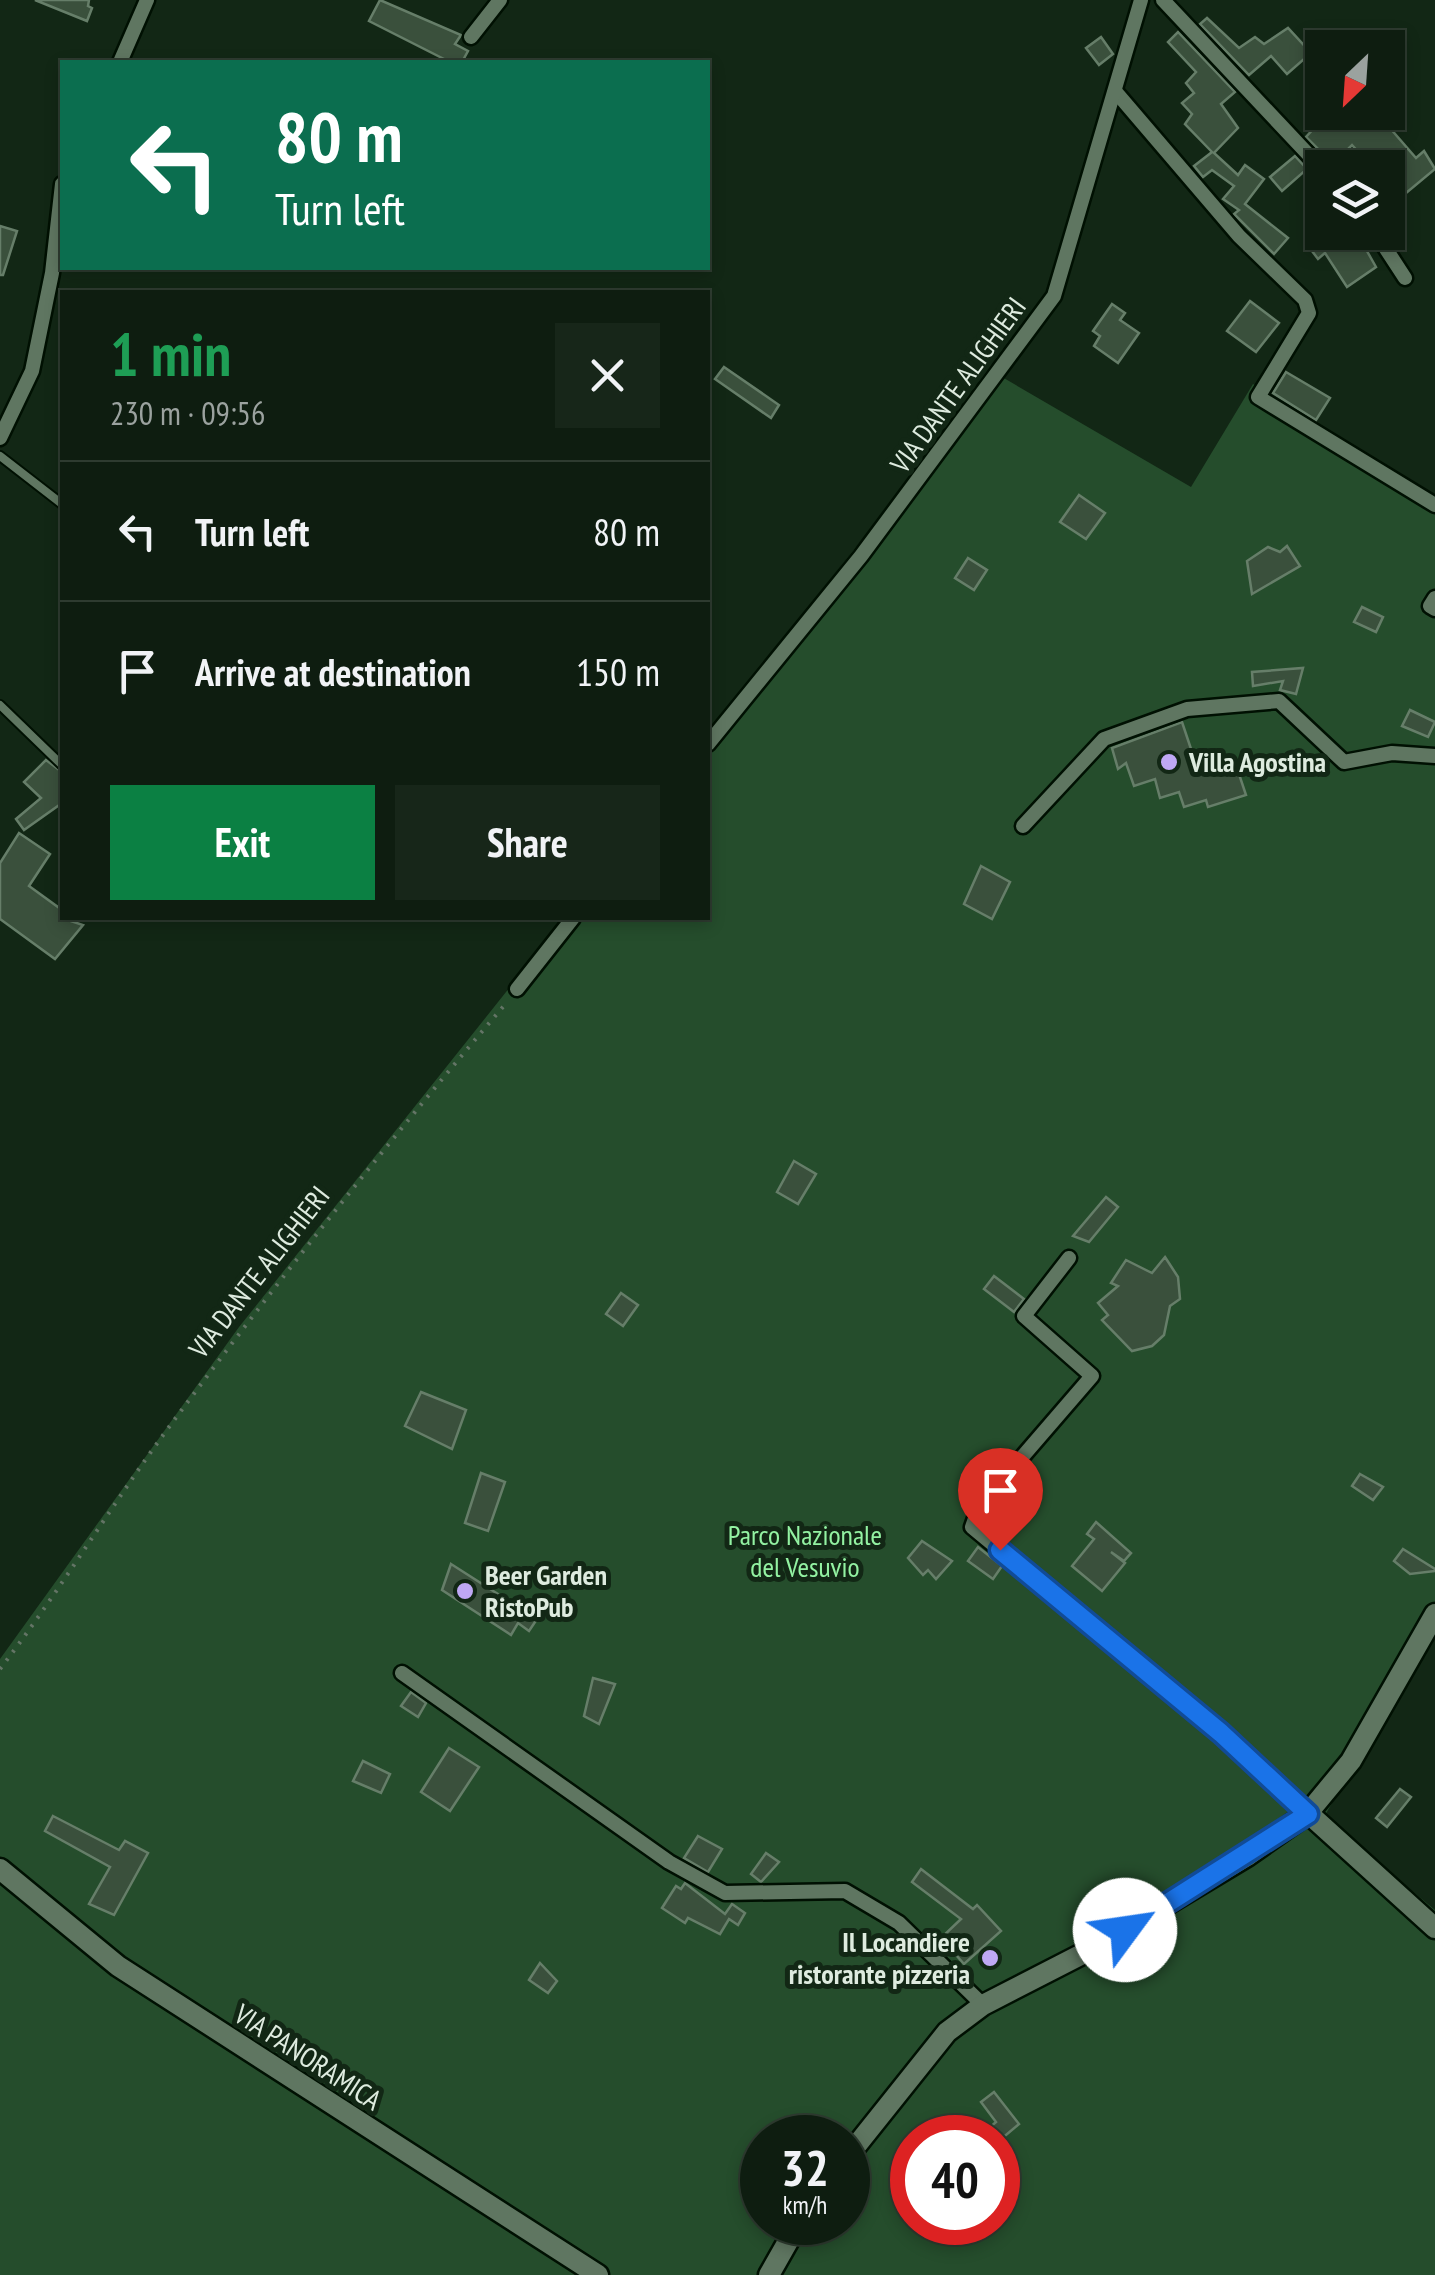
<!DOCTYPE html>
<meta charset="utf-8">
<style>
:root{--surface:#0e1d10;--page:#172619;--text:#f1f3f6;--muted:#9ba29f;--line:#2e3b30;--accent:#0b8043}
body{margin:0;font-family:"PT Sans Narrow",sans-serif;background:var(--page);color:var(--text);height:100vh;display:flex;flex-direction:column;font-size:38px;white-space:nowrap}
*{box-sizing:border-box;margin:0}
p{font-size:32px;color:var(--muted)}
.icon{flex:none;width:55px;height:55px;fill:none;stroke:currentColor;stroke-width:2;stroke-linecap:round;stroke-linejoin:round}
.map{position:relative;flex:1;overflow:hidden}
.panel{position:absolute;left:60px;top:290px;width:650px;height:630px;display:flex;flex-direction:column;background:var(--surface);border-radius:0px;box-shadow:0 5px 15px #0003,0 0 0 2px var(--line)}
.panel>*{flex:none}
.top-card{position:absolute;left:60px;top:60px;width:650px;height:210px;border-radius:0px;box-shadow:0 5px 15px #0003,0 0 0 2px var(--line);background:#0b6e4f;color:#fff;overflow:hidden}
.needle{width:65px;rotate:205deg}
.controls{position:absolute;left:1305px;top:30px;display:grid;gap:20px}
.controls a{display:grid;place-items:center;width:100px;height:100px;border-radius:0px;background:var(--surface);box-shadow:0 5px 15px #0003,0 0 0 2px var(--line);font-size:50px}
.speed{position:absolute;left:740px;top:2115px;display:flex;gap:20px;font-size:50px;font-weight:700;text-align:center}
.speed>*{display:grid;place-content:center;width:130px;height:130px;border-radius:50%;background:var(--surface);box-shadow:0 5px 15px #0003,0 0 0 2px var(--line);line-height:1}
.speed small{font-size:25px;font-weight:400}
.speed .limit{border:15px solid #d22;background:#fff;color:#111}
.pin{position:absolute;display:grid;place-items:center;width:85px;height:85px;color:#fff;margin:-102px -42px;border-radius:50% 50% 50% 0;rotate:-45deg;box-shadow:0 0 10px #0007}
.pin .icon{rotate:45deg}
.me{position:absolute;width:110px;margin:-55px;rotate:59deg;stroke-linejoin:round;filter:drop-shadow(0 0 8px #0008)}
.turn{display:flex;align-items:center;gap:35px;height:210px;padding:0 50px;font-size:45px}
.turn .icon{width:130px;height:130px;stroke-width:2.5}
.turn b{display:block;font-size:70px;line-height:85px}
.round{display:grid;place-items:center;flex:none;width:105px;height:105px;border-radius:0px;background:var(--page)}
.headline{display:flex;align-items:center;justify-content:space-between;height:170px;padding:0 50px}
h1{font-size:60px;font-weight:600;line-height:75px;color:#1e9e55}
.action{display:flex;gap:20px;margin-top:auto;padding:20px 50px}
.action a{flex:1;height:115px;border-radius:0px;background:var(--accent);color:#fff;font-size:40px;font-weight:600;line-height:115px;text-align:center}
.action a+a{background:var(--page);color:var(--text)}
ul{padding:0;list-style:none}
li{display:flex;align-items:center;gap:30px;height:140px;padding:0 50px;border-top:2px solid var(--line)}
li div{flex:1}
li b{display:block;font-size:38px}
li em{font-style:normal}
.map>svg:first-child{display:block}
</style>
<div class="map">
<svg width="1435" height="2275" viewBox="0 0 1435 2275">
<rect width="100%" height="100%" fill="#122715"/>
<path fill="#254d2c" fill-rule="evenodd" d="M990 370 1191 487 1253 384 1435 495V1624L1324 1817 1435 1910V2275H0V1659L239 1327 565 918H708V733L926 459ZM762 2138H848V2222H762ZM912 2138H998V2222H912Z"/>
<g fill="#3a503c" stroke="#667e69" stroke-width="2.5">
<polygon points="35,0 89,0 88,6 92,8 87,21"/>
<polygon points="380,0 461,35 455,44 468,51 462,62 450,62 369,21"/>
<polygon points="1207,18 1239,48 1255,37 1264,44 1288,28 1311,53 1287,74 1271,56 1249,75 1200,24"/>
<polygon points="1178,32 1235,92 1221,104 1238,128 1214,153 1238,175 1245,165 1264,179 1245,204 1288,238 1274,254 1234,214 1239,210 1223,199 1234,186 1212,170 1203,177 1194,166 1212,152 1185,124 1192,114 1182,103 1194,93 1186,83 1196,72 1168,42"/>
<polygon points="1101,37 1113,54 1099,65 1086,48"/>
<polygon points="1329,112 1376,112 1416,158 1424,151 1435,169 1388,208 1388,168 1373,168 1352,145 1333,164 1306,137"/>
<polygon points="1295,156 1307,169 1282,191 1270,177"/>
<polygon points="0,226 17,231 3,275 0,275"/>
<polygon points="1329,232 1340,232 1348,244 1359,237 1376,267 1347,287 1325,253 1318,259 1309,247"/>
<polygon points="1250,301 1279,323 1256,352 1227,331"/>
<polygon points="1112,304 1125,313 1120,320 1139,333 1118,363 1094,346 1100,336 1093,331"/>
<polygon points="724,367 779,405 771,418 715,379"/>
<polygon points="1286,372 1330,398 1316,420 1273,393"/>
<polygon points="1079,495 1105,513 1086,539 1060,522"/>
<polygon points="1287,546 1300,566 1252,594 1247,561 1268,547 1280,552"/>
<polygon points="968,558 987,570 974,590 955,578"/>
<polygon points="1362,607 1383,617 1376,632 1354,622"/>
<polygon points="1303,668 1296,694 1280,690 1283,681 1253,686 1252,672"/>
<polygon points="1410,710 1435,722 1428,737 1402,726"/>
<polygon points="1182,722 1193,755 1208,751 1214,772 1236,765 1246,795 1208,807 1206,800 1184,807 1179,792 1160,798 1155,779 1134,786 1126,763 1118,769 1112,748"/>
<polygon points="46,760 62,772 62,803 24,830 16,819 41,798 24,782"/>
<polygon points="19,833 50,854 29,886 62,910 62,918 83,925 55,959 0,919 0,863"/>
<polygon points="981,866 1010,882 992,919 964,904"/>
<polygon points="794,1161 816,1174 798,1204 777,1192"/>
<polygon points="1106,1197 1118,1207 1089,1242 1073,1236"/>
<polygon points="1165,1257 1178,1277 1180,1299 1170,1306 1164,1335 1152,1346 1132,1351 1102,1320 1108,1315 1098,1303 1118,1286 1111,1283 1126,1260 1152,1273"/>
<polygon points="994,1276 1024,1299 1014,1312 984,1289"/>
<polygon points="621,1293 638,1305 623,1326 606,1314"/>
<polygon points="421,1392 466,1410 452,1449 405,1426"/>
<polygon points="481,1473 505,1482 488,1531 465,1523"/>
<polygon points="1360,1474 1383,1487 1373,1500 1352,1486"/>
<polygon points="1017,1480 1039,1491 1024,1520 995,1505"/>
<polygon points="1096,1522 1131,1553 1124,1561 1111,1552 1125,1563 1102,1591 1072,1566 1094,1539 1087,1534"/>
<polygon points="922,1541 952,1561 936,1579 928,1570 923,1575 908,1558"/>
<polygon points="978,1547 1002,1566 993,1579 968,1561"/>
<polygon points="1403,1549 1435,1569 1435,1571 1410,1574 1394,1561"/>
<polygon points="451,1564 537,1619 529,1631 518,1623 511,1635 442,1590"/>
<polygon points="593,1678 615,1684 599,1724 584,1716"/>
<polygon points="411,1692 426,1703 418,1717 401,1706"/>
<polygon points="449,1748 479,1767 450,1811 421,1792"/>
<polygon points="363,1761 390,1774 381,1793 353,1781"/>
<polygon points="1400,1789 1411,1797 1387,1827 1376,1818"/>
<polygon points="53,1816 119,1850 125,1841 148,1853 114,1915 89,1904 110,1867 45,1831"/>
<polygon points="698,1836 722,1849 708,1872 684,1858"/>
<polygon points="766,1853 779,1862 761,1882 751,1874"/>
<polygon points="921,1869 973,1909 977,1905 1001,1931 964,1964 941,1938 961,1919 912,1882"/>
<polygon points="685,1883 725,1914 732,1904 745,1913 738,1925 729,1919 720,1934 688,1918 685,1923 662,1908 676,1886 681,1889"/>
<polygon points="540,1963 557,1981 548,1993 529,1980"/>
<polygon points="994,2092 1019,2124 1000,2140 989,2128 996,2122 981,2102"/>
</g>
<g fill="none" stroke-linecap="round" stroke-linejoin="round">
<g stroke="#001002" stroke-width="12">
<g id="lane">
<polyline points="0,456 62,504"/>
<polyline points="0,705 62,765"/>
</g>
</g>
<g stroke="#001002" stroke-width="19">
<g id="street">
<polyline points="1163,0 1322,169"/>
<polyline points="471,37 500,0"/>
<polyline points="120,62 147,0"/>
<polyline points="1115,91 1239,236 1305,300 1309,313 1258,397 1435,505"/>
<polyline points="1375,232 1405,278"/>
<polyline points="0,438 32,371 52,273 62,184"/>
<polyline points="1435,598 1430,606 1435,609"/>
<polyline points="708,744 861,556 1054,296 1141,0"/>
<polyline points="1023,826 1104,739 1187,709 1279,701 1344,762 1392,753 1435,756"/>
<polyline points="517,989 573,918"/>
<polyline points="1069,1258 1024,1316 1092,1376 979,1507 972,1527 1221,1733 1308,1813"/>
<polyline points="402,1673 669,1862 725,1893 845,1891 899,1923 983,2005"/>
</g>
</g>
<g stroke="#001002" stroke-width="25">
<g id="secondary">
<polyline points="1308,1813 1435,1928"/>
<polyline points="0,1869 118,1966 598,2275"/>
<polyline points="848,2156 947,2032 983,2005 1094,1948 1247,1856 1308,1813 1351,1761 1435,1614"/>
<polyline points="769,2275 799,2222"/>
</g>
</g>
<path stroke="#647566" stroke-width="4" stroke-dasharray="2.5 8" stroke-linecap="butt" d="M0 1669C60 1591 110 1507 169 1427 277 1282 390 1139 508 1001"/>
<use href="#lane" stroke="#5f7661" stroke-width="8"/>
<use href="#street" stroke="#5f7661" stroke-width="14"/>
<use href="#secondary" stroke="#5f7661" stroke-width="20"/>
</g>
<g fill="none" stroke-linecap="round" stroke-linejoin="round">
<g stroke="#114b97" stroke-width="25">
<polyline id="route" points="1000,1550 1221,1733 1308,1814 1125,1930"/>
</g>
<use href="#route" stroke="#1a73e8" stroke-width="18"/>
</g>
<g fill="#bfa8f4" stroke="#122715" stroke-width="4">
<circle cx="1169" cy="762" r="10"/>
<circle cx="465" cy="1591" r="10"/>
<circle cx="990" cy="1958" r="10"/>
</g>
<g text-anchor="middle" stroke-width="10" stroke-linejoin="round" paint-order="stroke">
<g font-size="28" fill="#deebdf" stroke="#122715">
<text transform="translate(958 385) rotate(-54)" y="10">VIA DANTE ALIGHIERI</text>
<text transform="translate(259 1272) rotate(-52)" y="10">VIA DANTE ALIGHIERI</text>
<text transform="translate(308 2057) rotate(33)" y="10">VIA PANORAMICA</text>
</g>
<g font-size="28" font-weight="bold" fill="#deebdf" stroke="#122715" text-anchor="start">
<text x="1189" y="772">Villa Agostina</text>
<text x="485" y="1585">Beer Garden<tspan x="485" dy="32">RistoPub</tspan></text>
<text x="970" y="1952" text-anchor="end">Il Locandiere<tspan x="970" dy="32">ristorante pizzeria</tspan></text>
</g>
<g font-size="28" fill="#93f2a2" stroke="#122715">
<text x="805" y="1545">Parco Nazionale<tspan x="805" dy="32">del Vesuvio</tspan></text>
</g>
</g>
</svg>
<div class="controls">
<a><svg class="needle" viewBox="-14 -14 28 28"><path d="M0-13l5 13h-10z" fill="#e53935"/><path d="M0 13l5-13h-10z" fill="#9ba29f"/></svg></a>
<a><svg class="icon" aria-label="layers" viewBox="0 0 24 24"><path d="M12 4l9 5-9 5-9-5zM3 14l9 5 9-5"/></svg></a>
</div>
<div class="speed"><div>32<small>km/h</small></div><div class="limit">40</div></div>
<div class="pin" style="left:1000px;top:1550px;background:#d93025"><svg class="icon" aria-label="arrive" viewBox="0 0 24 24"><path d="M6 21V4h12l-3 4 3 4H6"/></svg></div>
<svg class="me" style="left:1125px;top:1930px" viewBox="-20 -20 40 40"><circle r="19" fill="#fff"/><path d="M0-13L10 11 0 6-10 11z" fill="#1a73e8"/></svg>
<div class="top-card">
<div class="turn"><svg class="icon" aria-label="left" viewBox="0 0 24 24"><path d="M17 20v-9H6M10 6l-5 5 5 5"/></svg><div><b>80 m</b>Turn left</div></div>
</div>
<section class="panel">
<div class="headline"><div><h1>1 min</h1><p>230 m · 09:56</p></div><a class="round"><svg class="icon" aria-label="close" viewBox="0 0 24 24"><path d="M6 6l12 12M18 6L6 18"/></svg></a></div>
<ul>
<li><svg class="icon" aria-label="left" viewBox="0 0 24 24"><path d="M17 20v-9H6M10 6l-5 5 5 5"/></svg><div><b>Turn left</b></div><em>80 m</em></li>
<li><svg class="icon" aria-label="arrive" viewBox="0 0 24 24"><path d="M6 21V4h12l-3 4 3 4H6"/></svg><div><b>Arrive at destination</b></div><em>150 m</em></li>
</ul>
<div class="action"><a>Exit</a><a>Share</a></div>
</section>
</div>
